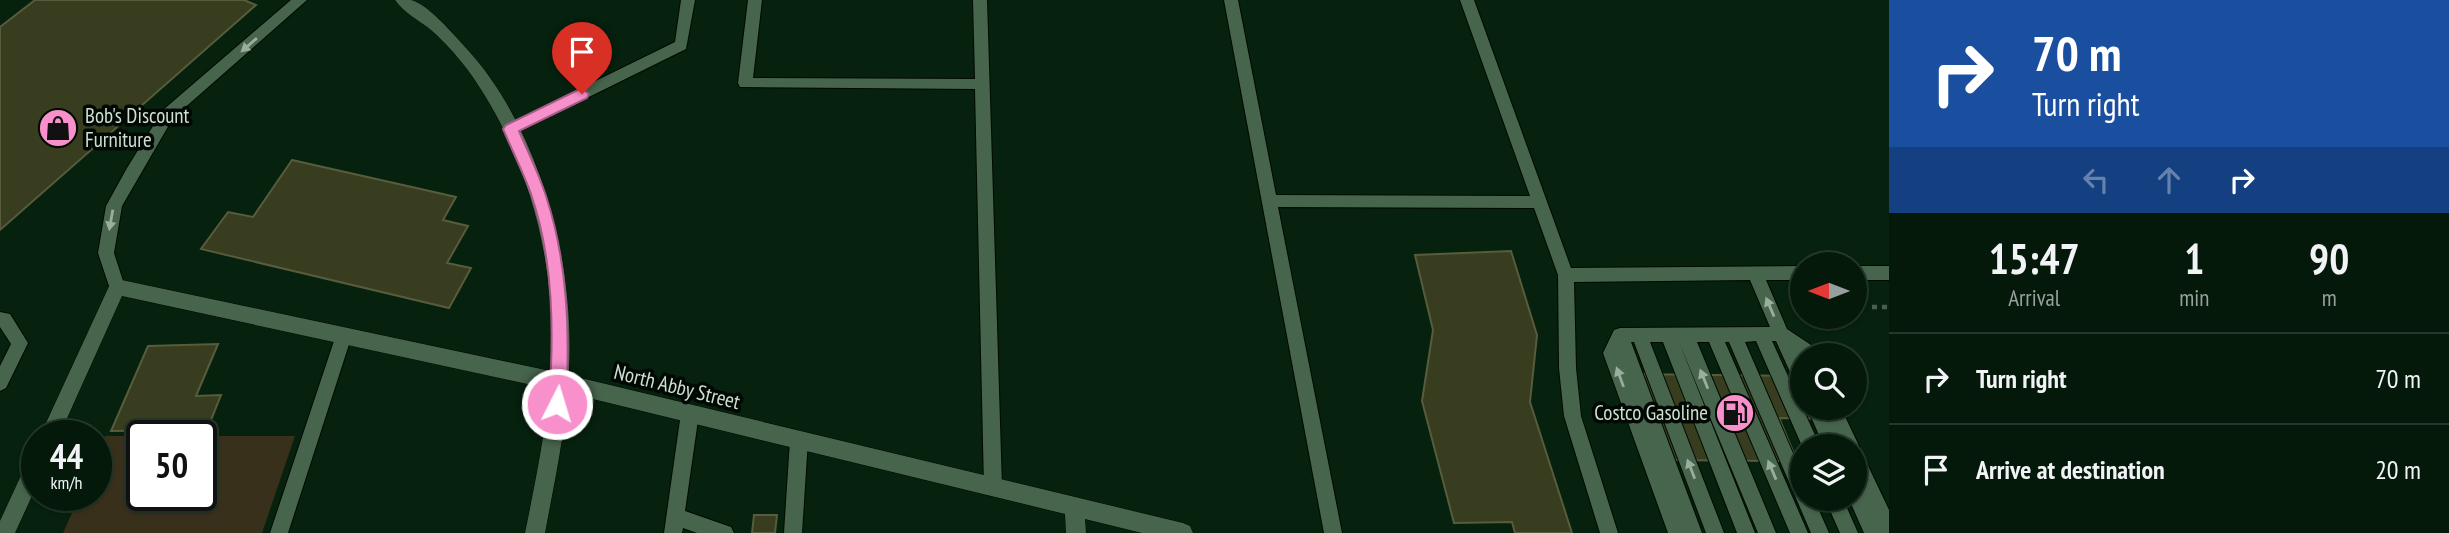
<!DOCTYPE html>
<style>
:root{--surface:#04190a;--page:#0d2213;--text:#f1f3f6;--muted:#97a09c;--line:#25382b}
body{margin:0;font-family:"PT Sans Narrow",sans-serif;background:var(--page);color:var(--text);height:100vh;display:flex;flex-direction:column;font-size:26px;white-space:nowrap}
*{box-sizing:border-box;margin:0}
p{font-size:23px;color:var(--muted)}
.icon{flex:none;width:38px;height:38px;fill:none;stroke:currentColor;stroke-width:2;stroke-linecap:round;stroke-linejoin:round}
.map{position:relative;flex:1;overflow:hidden}
.side{display:flex;flex-direction:column;background:var(--surface);width:560px}
.side>*{flex:none}
.guide{background:#1a4fa0;color:#fff;overflow:hidden}
.needle{width:46px;rotate:270deg}
.tools{position:absolute;left:1790px;top:252px;display:grid;gap:14px}
.tools a{display:grid;place-items:center;width:77px;height:77px;border-radius:50%;background:var(--surface);box-shadow:0 2px 5px #0004,0 0 0 2px var(--line);font-size:35px}
.speed{position:absolute;left:21px;top:420px;display:flex;gap:14px;font-size:35px;font-weight:700;text-align:center}
.speed>*{display:grid;place-content:center;width:91px;height:91px;border-radius:50%;background:var(--surface);box-shadow:0 2px 5px #0004,0 0 0 2px var(--line);line-height:1}
.speed small{font-size:18px;font-weight:400}
.speed .limit{border:4px solid #111;border-radius:10px;background:#fff;color:#111}
.pin{position:absolute;display:grid;place-items:center;width:60px;height:60px;color:#fff;margin:-72px -30px;border-radius:50% 50% 50% 0;rotate:-45deg;box-shadow:0 0 7px #0007}
.pin .icon{rotate:45deg}
.me{position:absolute;width:77px;margin:-38px;rotate:5deg;stroke-linejoin:round;filter:drop-shadow(0 0 5px #0008)}
.turn{display:flex;align-items:center;gap:24px;height:147px;padding:0 28px;font-size:32px}
.turn .icon{width:91px;height:91px;stroke-width:2.5}
.turn b{display:block;font-size:49px;line-height:60px}
.lanes{display:flex;align-items:center;height:66px;padding:0 28px;background:#0003;justify-content:center;gap:35px;direction:ltr}
.lanes .off{opacity:.35}
.eta{display:flex;justify-content:space-evenly;align-items:center;height:119px;text-align:center}
.eta b{font-size:42px;font-weight:800;line-height:49px}
ul{padding:0;list-style:none}
li{display:flex;align-items:center;gap:21px;height:91px;padding:0 28px;border-top:2px solid var(--line)}
li div{flex:1}
li b{display:block;font-size:26px}
li em{font-style:normal}
main{display:flex;flex:1;min-height:0}
.map>svg:first-child{display:block}
</style>
<main>
<div class="map">
<svg width="1889" height="533" viewBox="0 0 1889 533">
<rect width="100%" height="100%" fill="#06210e"/>
<polygon fill="#39301c" points="105,436 142,436 142,495 201,495 201,436 195,436 295,436 262,533 63,533 80,495 96,495 96,457"/>
<g fill="#373d1e" stroke="#565c3c" stroke-width="2">
<polygon points="35,0 244,0 256,5 0,230 0,27"/>
<polygon points="292,160 456,197 443,220 468,226 447,263 471,268 449,308 201,249 228,212 253,217"/>
<polygon points="1511,251 1537,335 1530,402 1572,533 1515,533 1512,522 1454,523 1422,401 1433,330 1415,255"/>
<polygon points="218,344 196,396 221,395 207,430 111,431 148,346"/>
<polygon points="1628,374 1802,376 1802,408 1826,408 1831,419 1779,418 1797,461 1658,460"/>
<polygon points="754,515 777,515 775,533 752,533"/>
</g>
<g fill="none" stroke-linecap="round" stroke-linejoin="round">
<g stroke="#000a00" stroke-width="2">
<g id="service">
<polygon points="291,0 307,0 173,118 122,206 114,253 125,287 123,292 117,294 111,292 98,253 106,206 127,168 163,110"/>
<polygon points="681,0 695,0 686,49 516,133 506,133 504,129 506,125 675,42"/>
<polygon points="748,0 762,0 753,78 975,79 973,0 987,0 1002,487 999,493 993,496 987,493 984,487 975,89 740,87 738,83"/>
<polygon points="1224,0 1238,0 1276,195 1530,196 1460,0 1474,0 1571,268 1802,266 1802,280 1766,280 1787,329 1811,345 1816,355 1802,355 1802,360 1799,355 1802,363 1802,388 1796,385 1776,341 1772,341 1820,446 1802,446 1756,341 1745,342 1802,474 1802,499 1814,499 1829,533 1811,533 1729,342 1725,342 1808,533 1790,533 1709,342 1697,342 1776,533 1758,533 1679,342 1755,533 1737,533 1663,342 1650,342 1724,533 1706,533 1634,342 1631,342 1702,533 1668,533 1603,353 1614,330 1620,328 1770,327 1750,280 1574,282 1576,368 1581,416 1618,533 1600,533 1564,416 1559,368 1558,275 1534,208 1278,207 1342,533 1324,533"/>
<rect x="1855" y="266" width="34" height="14"/>
<polygon points="0,312 10,314 28,343 6,388 0,391 0,366 11,344 0,327"/>
<polygon points="344,328 350,330 352,335 288,533 270,533 336,335 338,330"/>
<polygon points="690,405 696,407 699,413 685,511 731,527 734,533 697,533 683,528 682,533 664,533 681,413 684,407"/>
<polygon points="1807,408 1841,408 1859,446 1857,450 1861,451 1889,510 1889,533 1864,533 1849,499 1855,499 1855,484 1860,486 1855,476 1855,446 1824,446"/>
<polygon points="799,432 805,434 808,440 802,533 784,533 790,440 793,434"/>
<polygon points="1825,499 1843,499 1858,533 1840,533"/>
</g>
</g>
<g stroke="#000a00" stroke-width="1">
<g id="minor">
<polygon points="117,279 560,373 1183,523 1190,526 1193,533 1142,533 1085,519 1086,533 1066,533 1065,514 560,391 122,296 59,436 40,436 111,282"/>
<polygon points="37,454 37,485 15,533 0,533 0,521 30,456"/>
</g>
</g>
<g stroke="#000a00" stroke-width="1">
<path id="secondary" d="M395 0C399 0 406 0 411 0 428 4 454 35 466 48 540 128 575 263 569 370 567 425 555 479 545 533H525C536 479 547 425 551 371 558 268 529 153 467 69 457 56 444 41 431 30 420 21 403 12 395 0Z"/>
</g>
<polyline stroke="#475f4e" stroke-width="4.5" stroke-dasharray="5 5" stroke-linecap="butt" points="1872,307 1889,307"/>
<use href="#service" fill="#47644d" fill-rule="evenodd"/>
<use href="#minor" fill="#47644d" fill-rule="evenodd"/>
<use href="#secondary" fill="#47644d" fill-rule="evenodd"/>
</g>
<defs><path id="oneway-solid" d="M-6-.8H1V-3.2L6.5 0L1 3.2V.8H-6Z" transform="scale(1.75)"/></defs>
<g fill="#99ae9d">
<use href="#oneway-solid" transform="translate(249 45) rotate(139)"/>
<use href="#oneway-solid" transform="translate(111 220) rotate(100)"/>
<use href="#oneway-solid" transform="translate(1770 307) rotate(-113)"/>
<use href="#oneway-solid" transform="translate(1620 377) rotate(-110)"/>
<use href="#oneway-solid" transform="translate(1704 379) rotate(-112)"/>
<use href="#oneway-solid" transform="translate(1691 469) rotate(-111)"/>
<use href="#oneway-solid" transform="translate(1772 470) rotate(-113)"/>
</g>
<path fill="#f890cc" stroke="#a15e85" stroke-width="2" d="M582 88 589 94 587 98 519 131C528 152 539 174 546 196 568 263 570 333 566 404L563 409 557 411 551 409 549 404C554 334 554 261 531 194 523 172 512 150 503 129L506 125Z"/>
<defs>
<g id="shop-disc" transform="scale(2.0125)"><circle r="9.5" fill="#f890cc" stroke="#010803"/><path d="M-5-2.5h2.3a2.7 3.5 0 0 1 5.4 0H5L5.5 6h-11ZM-1.5-2.5h3a1.5 2.3 0 0 0-3 0Z" fill="#111"/></g>
<g id="fuel-disc" transform="scale(2.0125)"><circle r="9.5" fill="#f890cc" stroke="#010803"/><path d="M-5.5-6h7V0h2V4h1.3V-2.5L3-4.5l.8-.8L6-3V5H2.5V1h-1V6h-7ZM-4.2-4.7v3.2H.2V-4.7Z" fill="#111"/></g>
</defs>
<g fill-rule="evenodd">
<use href="#shop-disc" x="58" y="128"/>
<use href="#fuel-disc" x="1735" y="413"/>
</g>
<g text-anchor="middle" stroke-width="7" stroke-linejoin="round" paint-order="stroke">
<g font-size="21" fill="#cfdfd2" stroke="#010803" text-anchor="start">
<text x="85" y="123">Bob's Discount<tspan x="85" dy="24">Furniture</tspan></text>
<text x="1708" y="420" text-anchor="end">Costco Gasoline</text>
</g>
<g font-size="21" fill="#cfdfd2" stroke="#010803">
<text transform="translate(677 387) rotate(14)" y="7">North Abby Street</text>
</g>
</g>
</svg>
<div class="tools">
<a><svg class="needle" viewBox="-14 -14 28 28"><path d="M0-13l5 13h-10z" fill="#e53935"/><path d="M0 13l5-13h-10z" fill="#97a09c"/></svg></a>
<a><svg class="icon" aria-label="search" viewBox="0 0 24 24"><circle cx="10" cy="10" r="6"/><path d="M15 15l6 6"/></svg></a>
<a><svg class="icon" aria-label="layers" viewBox="0 0 24 24"><path d="M12 4l9 5-9 5-9-5zM3 14l9 5 9-5"/></svg></a>
</div>
<div class="speed"><div>44<small>km/h</small></div><div class="limit">50</div></div>
<div class="pin" style="left:582px;top:94px;background:#d93025"><svg class="icon" aria-label="arrive" viewBox="0 0 24 24"><path d="M6 21V4h12l-3 4 3 4H6"/></svg></div>
<svg class="me" style="left:557px;top:404px" viewBox="-20 -20 40 40"><circle r="17" fill="#f890cc" stroke="#fff" stroke-width="3"/><path d="M0-11L8 9 0 5-8 9z" fill="#fff"/></svg>
</div>
<section class="side">
<div class="guide">
<div class="turn"><svg class="icon" aria-label="right" viewBox="0 0 24 24"><path d="M7 20v-9h11M14 6l5 5-5 5"/></svg><div><b>70 m</b>Turn right</div></div>
<div class="lanes"><svg class="icon off" aria-label="left" viewBox="0 0 24 24"><path d="M17 20v-9H6M10 6l-5 5 5 5"/></svg><svg class="icon off" aria-label="ahead" viewBox="0 0 24 24"><path d="M12 20V5M6 11l6-6 6 6"/></svg><svg class="icon" aria-label="right" viewBox="0 0 24 24"><path d="M7 20v-9h11M14 6l5 5-5 5"/></svg></div>
</div>
<div class="eta">
<div><b>15:47</b><p>Arrival</p></div>
<div><b>1</b><p>min</p></div>
<div><b>90</b><p>m</p></div>
</div>
<ul>
<li><svg class="icon" aria-label="right" viewBox="0 0 24 24"><path d="M7 20v-9h11M14 6l5 5-5 5"/></svg><div><b>Turn right</b></div><em>70 m</em></li>
<li><svg class="icon" aria-label="arrive" viewBox="0 0 24 24"><path d="M6 21V4h12l-3 4 3 4H6"/></svg><div><b>Arrive at destination</b></div><em>20 m</em></li>
</ul>
</section>
</main>
